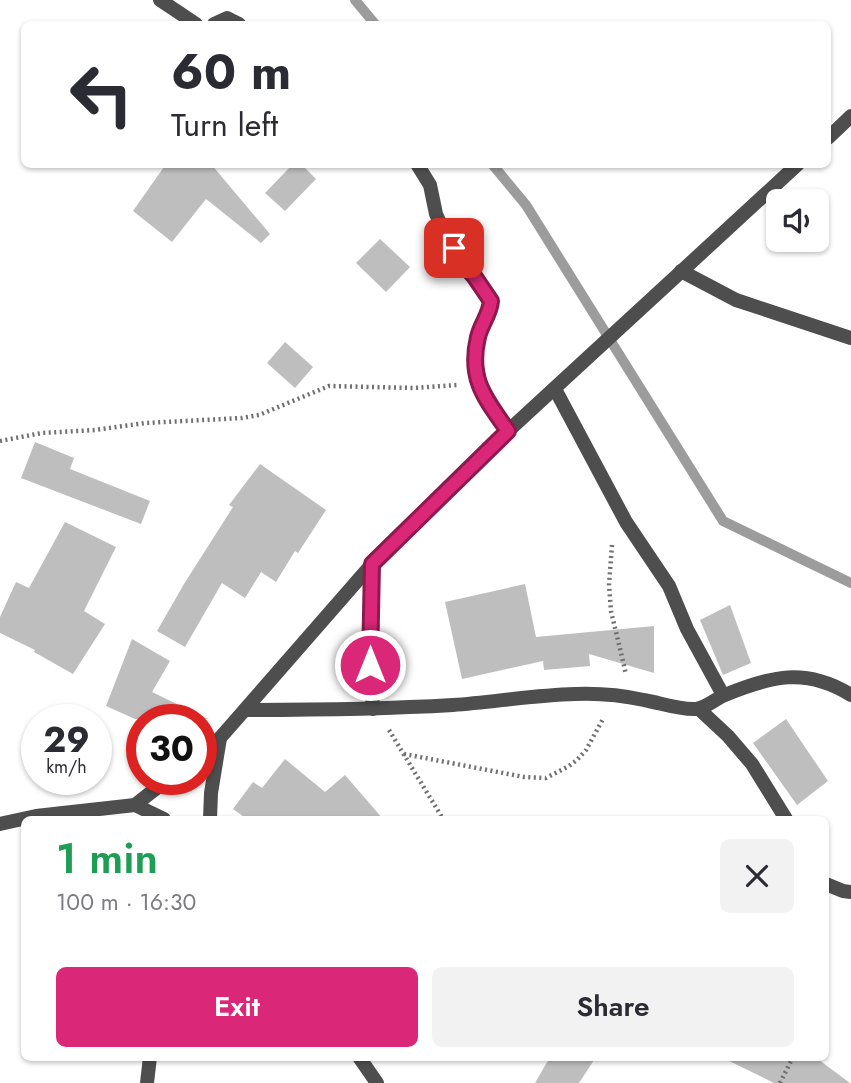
<!DOCTYPE html>
<meta charset="utf-8">
<style>
:root{--surface:#fff;--page:#f2f2f3;--text:#2b2b33;--muted:#7c7c81;--accent:#db2777}
body{margin:0;font-family:Jost,sans-serif;background:var(--page);color:var(--text);height:100vh;display:flex;flex-direction:column;font-size:26px;white-space:nowrap}
*{box-sizing:border-box;margin:0}
p{font-size:23px;color:var(--muted)}
.icon{flex:none;width:38px;height:38px;fill:none;stroke:currentColor;stroke-width:2;stroke-linecap:round;stroke-linejoin:round}
.map{position:relative;flex:1;overflow:hidden}
.details{position:absolute;left:21px;top:816px;width:808px;height:245px;display:flex;flex-direction:column;background:var(--surface);border-radius:10px;box-shadow:0 2px 5px #0004}
.details>*{flex:none}
.top-card{position:absolute;left:21px;top:21px;width:810px;height:147px;border-radius:10px;box-shadow:0 2px 5px #0004;background:#fff;color:var(--text);overflow:hidden}
.fabs{position:absolute;left:766px;top:189px;display:grid;gap:14px}
.fabs a{display:grid;place-items:center;width:63px;height:63px;border-radius:10px;background:var(--surface);box-shadow:0 2px 5px #0004;font-size:35px}
.speed{position:absolute;left:21px;top:704px;display:flex;gap:14px;font-size:35px;font-weight:700;text-align:center}
.speed>*{display:grid;place-content:center;width:91px;height:91px;border-radius:50%;background:var(--surface);box-shadow:0 2px 5px #0004;line-height:1}
.speed small{font-size:18px;font-weight:400}
.speed .limit{border:10px solid #d22;background:#fff;color:#111}
.pin{position:absolute;display:grid;place-items:center;width:60px;height:60px;color:#fff;margin:-30px;border-radius:14px;box-shadow:0 4px 10px #0006}
.me{position:absolute;width:77px;margin:-38px;rotate:0deg;stroke-linejoin:round;filter:drop-shadow(0 0 5px #0008)}
.turn{display:flex;align-items:center;gap:24px;height:147px;padding:0 35px;font-size:32px}
.turn .icon{width:91px;height:91px;stroke-width:2.5}
.turn b{display:block;font-size:49px;line-height:60px}
.round{display:grid;place-items:center;flex:none;width:74px;height:74px;border-radius:10px;background:var(--page)}
.headline{display:flex;align-items:center;justify-content:space-between;height:119px;padding:0 35px}
h1{font-size:42px;font-weight:600;line-height:52px;color:#1e9e55}
.action{display:flex;gap:14px;margin-top:auto;padding:14px 35px}
.action a{flex:1;height:80px;border-radius:10px;background:var(--accent);color:#fff;font-size:28px;font-weight:600;line-height:80px;text-align:center}
.action a+a{background:var(--page);color:var(--text)}
.map>svg:first-child{display:block}
</style>
<div class="map">
<svg width="851" height="1083" viewBox="0 0 851 1083">
<rect width="100%" height="100%" fill="#fff"/>
<g fill="none" stroke-linecap="round" stroke-linejoin="round">
<g stroke="#9c9c9c" stroke-width="10">
<polyline points="355,0 375,24"/>
<polyline points="492,164 526,205 723,521 851,583"/>
</g>
</g>
<g fill="#bebebe">
<polygon points="166,164 211,164 270,234 261,243 206,199 172,242 133,211"/>
<polygon points="293,164 301,164 316,179 285,211 265,193"/>
<polygon points="380,239 410,267 386,292 356,263"/>
<polygon points="285,342 313,367 295,388 267,363"/>
<polygon points="35,442 74,458 70,469 150,501 141,524 21,478"/>
<polygon points="260,464 326,510 298,553 295,551 276,582 261,572 245,598 222,583 185,647 157,631 184,584 233,507 229,505"/>
<polygon points="65,522 116,547 84,611 105,624 73,674 34,652 35,650 0,633 0,617 16,582 29,588"/>
<polygon points="525,584 536,637 654,626 654,673 589,654 590,666 544,670 543,661 462,679 445,602"/>
<polygon points="730,605 751,663 723,675 700,620"/>
<polygon points="132,639 170,661 152,692 208,719 135,719 106,706"/>
<polygon points="786,719 828,781 797,805 753,743"/>
<polygon points="285,759 325,792 345,775 383,819 247,819 233,809 253,782 262,788"/>
<polygon points="550,1057 596,1057 579,1083 535,1083"/>
<polygon points="721,1057 815,1057 850,1083 774,1083"/>
</g>
<g fill="none" stroke-linecap="round" stroke-linejoin="round">
<g stroke="#707070" stroke-width="4.5" stroke-dasharray="2 3.5" stroke-linecap="butt">
<polyline points="0,441 42,433 95,430 146,423 242,418 259,415 329,386 414,388 457,385"/>
<polyline points="612,545 609,585 611,611 626,674"/>
<polyline points="389,730 443,819"/>
<polyline points="404,754 524,777 546,778 569,766 577,760 586,750 603,719"/>
<polyline points="780,1083 793,1057"/>
</g>
<polyline stroke="#4e4e4e" stroke-width="14" points="147,1083 150,1057"/>
<g stroke="#4e4e4e" stroke-width="14">
<polyline points="160,0 196,24"/>
<polyline points="214,24 227,18 239,24"/>
<path d="M417 164 430 185 436 214 444 232 463 264 474 276 491 301C490 314 481 324 478 336 468 379 485 398 508 431"/>
<polyline points="681,271 736,300 851,338"/>
<polyline points="555,389 626,522 669,586 687,629 723,695"/>
<polyline points="372,564 370,665 373,709"/>
<polyline points="699,709 728,736 752,764 786,819"/>
<path d="M245 710C314 710 384 709 453 705 494 702 534 695 575 694 598 693 621 695 644 700 661 703 679 710 696 709 706 708 715 699 725 695 771 676 806 667 851 695"/>
<polyline points="826,884 843,891 851,892"/>
</g>
<g stroke="#4e4e4e" stroke-width="14">
<polyline points="828,138 851,116"/>
<polyline points="201,754 220,738 372,564 508,431 798,164"/>
<polyline points="135,805 168,779"/>
<polyline points="210,819 211,793 220,738"/>
<polyline points="0,824 36,816 135,805 164,819"/>
<polyline points="359,1057 377,1083"/>
</g>
</g>
<g fill="none" stroke-linecap="round" stroke-linejoin="round">
<g stroke="#8e194d" stroke-width="18">
<path id="route" d="M370 665 372 564 508 431C485 398 468 379 478 337 481 324 490 314 491 301L474 276 463 264 454 248"/>
</g>
<use href="#route" stroke="#db2777" stroke-width="12"/>
</g>
</svg>
<div class="fabs">
<a><svg class="icon" aria-label="sound" viewBox="0 0 24 24"><path d="M4 9h4l5-4v14l-5-4H4zM17 9q2 3 0 6"/></svg></a>
</div>
<div class="speed"><div>29<small>km/h</small></div><div class="limit">30</div></div>
<div class="pin" style="left:454px;top:248px;background:#d93025"><svg class="icon" aria-label="arrive" viewBox="0 0 24 24"><path d="M6 21V4h12l-3 4 3 4H6"/></svg></div>
<svg class="me" style="left:370px;top:665px" viewBox="-20 -20 40 40"><circle r="17" fill="#db2777" stroke="#fff" stroke-width="3"/><path d="M0-11L8 9 0 5-8 9z" fill="#fff"/></svg>
<div class="top-card">
<div class="turn"><svg class="icon" aria-label="left" viewBox="0 0 24 24"><path d="M17 20v-9H6M10 6l-5 5 5 5"/></svg><div><b>60 m</b>Turn left</div></div>
</div>
<section class="details">
<div class="headline"><div><h1>1 min</h1><p>100 m · 16:30</p></div><a class="round"><svg class="icon" aria-label="close" viewBox="0 0 24 24"><path d="M6 6l12 12M18 6L6 18"/></svg></a></div>
<div class="action"><a>Exit</a><a>Share</a></div>
</section>
</div>
